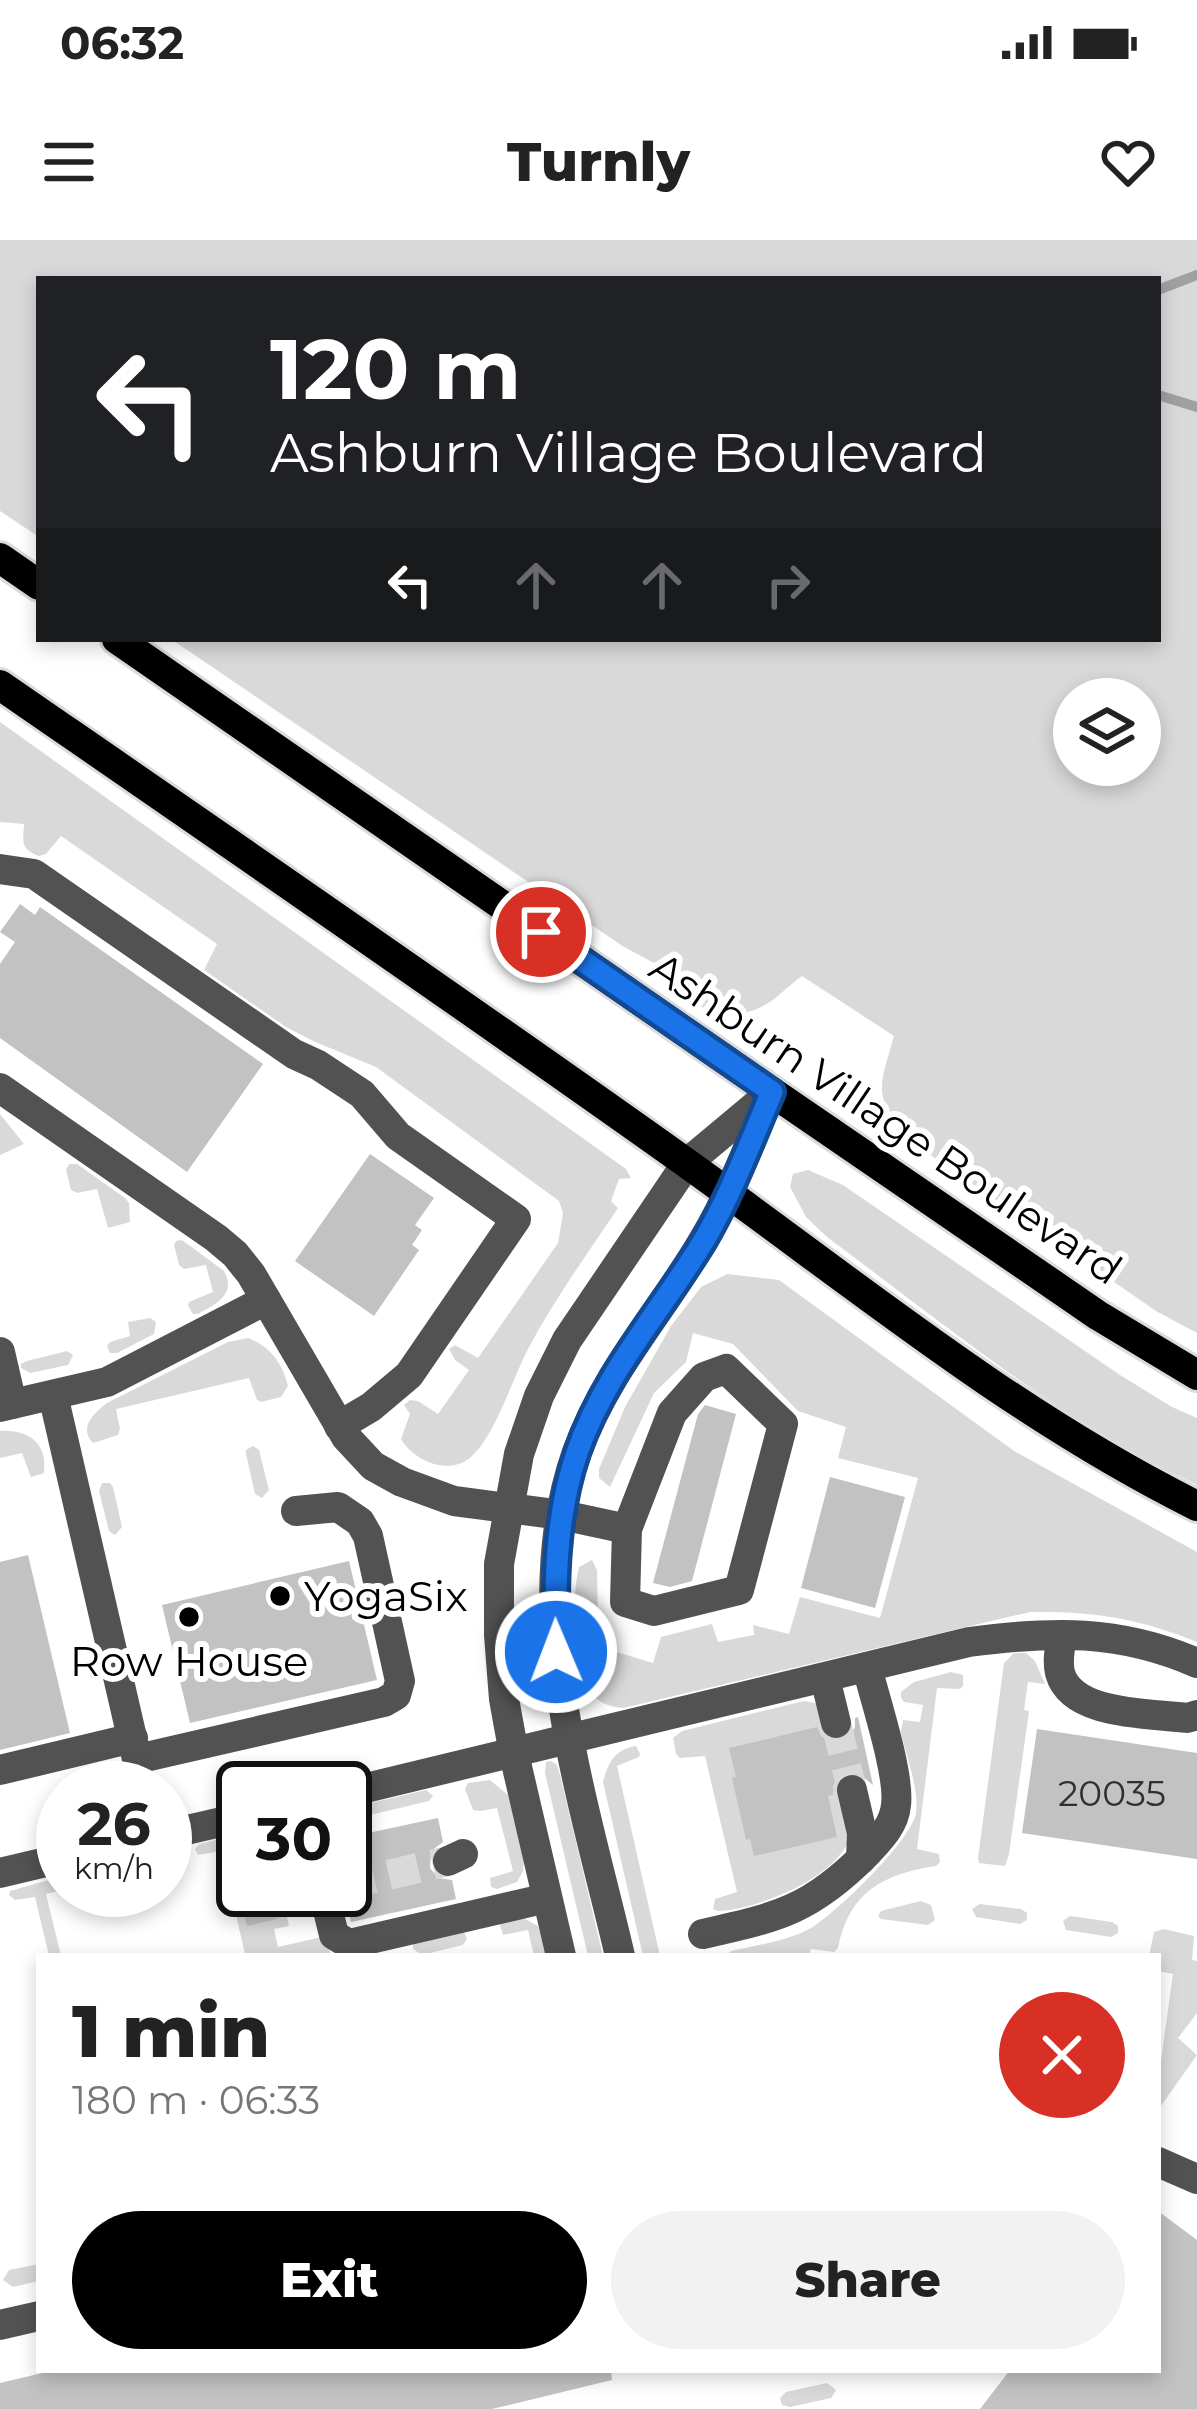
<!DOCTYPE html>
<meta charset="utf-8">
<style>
:root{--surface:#fff;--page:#f2f2f2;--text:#222;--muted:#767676;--accent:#000}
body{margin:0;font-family:Montserrat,sans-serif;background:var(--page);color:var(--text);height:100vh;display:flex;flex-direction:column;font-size:45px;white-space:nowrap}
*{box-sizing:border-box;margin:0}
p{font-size:39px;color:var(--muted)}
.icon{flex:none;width:66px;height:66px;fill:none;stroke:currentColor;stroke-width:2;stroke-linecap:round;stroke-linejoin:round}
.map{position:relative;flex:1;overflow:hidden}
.panel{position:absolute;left:36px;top:1713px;width:1125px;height:420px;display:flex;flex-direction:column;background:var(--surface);border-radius:0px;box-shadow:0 6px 18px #0003}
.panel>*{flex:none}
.banner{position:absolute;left:36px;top:36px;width:1125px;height:366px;border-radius:0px;box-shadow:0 6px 18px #0003;background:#202124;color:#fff;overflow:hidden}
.tools{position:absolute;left:1053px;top:438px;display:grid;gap:24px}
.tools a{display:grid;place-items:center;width:108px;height:108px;border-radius:50%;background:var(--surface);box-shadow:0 6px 18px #0003;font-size:60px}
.speed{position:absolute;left:36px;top:1521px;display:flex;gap:24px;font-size:60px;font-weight:700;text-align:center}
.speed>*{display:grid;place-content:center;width:156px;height:156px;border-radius:50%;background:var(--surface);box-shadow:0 6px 18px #0003;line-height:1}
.speed small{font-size:30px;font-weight:400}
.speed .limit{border:6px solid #111;border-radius:18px;background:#fff;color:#111}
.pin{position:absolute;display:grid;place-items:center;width:102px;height:102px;color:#fff;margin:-51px;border:6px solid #fff;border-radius:50%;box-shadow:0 3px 12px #0007}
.me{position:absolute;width:132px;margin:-66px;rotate:359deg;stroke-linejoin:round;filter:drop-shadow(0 0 9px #0008)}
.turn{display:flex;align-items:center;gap:42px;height:252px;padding:0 36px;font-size:54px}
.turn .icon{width:156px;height:156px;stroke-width:2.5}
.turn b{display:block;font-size:84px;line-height:102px}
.lanes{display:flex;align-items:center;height:114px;padding:0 36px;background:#0003;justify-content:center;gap:60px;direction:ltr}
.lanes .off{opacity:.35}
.round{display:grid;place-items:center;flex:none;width:126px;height:126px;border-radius:63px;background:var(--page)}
.overview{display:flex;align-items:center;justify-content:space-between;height:204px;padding:0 36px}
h1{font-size:72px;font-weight:800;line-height:90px}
.action{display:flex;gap:24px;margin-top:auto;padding:24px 36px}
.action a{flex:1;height:138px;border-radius:72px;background:var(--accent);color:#fff;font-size:48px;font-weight:800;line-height:138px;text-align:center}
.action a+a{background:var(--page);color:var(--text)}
.status{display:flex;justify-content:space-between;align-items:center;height:84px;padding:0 60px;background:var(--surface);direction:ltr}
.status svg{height:33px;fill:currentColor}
header{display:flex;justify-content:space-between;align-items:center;height:156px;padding:0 36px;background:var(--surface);font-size:54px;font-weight:800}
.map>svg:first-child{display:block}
</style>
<div class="status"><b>06:32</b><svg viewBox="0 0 49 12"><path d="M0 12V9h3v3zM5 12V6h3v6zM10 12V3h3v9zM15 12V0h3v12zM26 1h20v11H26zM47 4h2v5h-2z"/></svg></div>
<header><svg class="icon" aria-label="menu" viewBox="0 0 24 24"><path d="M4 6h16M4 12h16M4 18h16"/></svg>Turnly<svg class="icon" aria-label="heart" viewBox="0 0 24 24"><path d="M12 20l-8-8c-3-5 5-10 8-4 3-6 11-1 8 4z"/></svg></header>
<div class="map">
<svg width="1197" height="2169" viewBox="0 0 1197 2169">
<rect width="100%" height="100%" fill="#fff"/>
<g fill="#d9d9d9" fill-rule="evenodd">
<path d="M0 0H1197V1093L1156 1071 906 898C872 854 880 846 894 796L802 736C789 745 777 759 763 766 731 784 684 770 675 734L624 707 171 399H1158V39H39V297L0 271ZM1074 459H1140V525H1074Z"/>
<path d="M0 482 626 929 631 938 619 939 611 961 618 968C587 1014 554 1060 528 1109 513 1138 495 1195 472 1216 450 1237 414 1221 401 1199L410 1174 404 1165 410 1160 418 1161 438 1174 469 1130 455 1120 449 1109 455 1105 478 1118 558 1003 563 973 559 961 376 827 313 801 286 787 204 730 217 704 61 596 46 614 39 616C20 609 23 602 24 584L0 582Z"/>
<polygon points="0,874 24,904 0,915"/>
<polygon points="69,924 77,924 125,958 129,963 130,982 108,988 97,949 77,953 71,950 66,930"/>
<path d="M808 930 843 945 1120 1135 1172 1167 1197 1178V1245C1062 1183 946 1085 827 997L806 977 790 947 793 934Z"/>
<path d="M182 1000 224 1031C237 1054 216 1064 198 1074H193L188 1065 189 1062 213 1052 206 1025 184 1029 179 1025 174 1005 176 1001Z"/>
<path d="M727 1034 779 1040 1014 1211 1197 1312V1402C1139 1378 1092 1371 1030 1372L623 1468C613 1467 604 1465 596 1458 573 1439 571 1356 579 1327L592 1320 597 1330 598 1375 608 1382 600 1407 653 1423 661 1397 712 1384 718 1402 754 1395 753 1385 789 1394 800 1357 880 1378 918 1238 838 1218 846 1187 798 1171 733 1104 693 1093 686 1122 654 1153 610 1247 599 1238V1229L625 1167 671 1086 701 1047Z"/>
<polygon points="150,1078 156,1082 154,1094 117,1113 110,1113 107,1106 110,1102 130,1096 128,1082"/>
<path d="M248 1098C270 1106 283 1124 288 1146L281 1157 261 1162 257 1160 249 1138 116 1169 120 1189 118 1195 93 1203C78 1188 94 1173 107 1163L228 1102Z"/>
<polygon points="67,1111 73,1115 68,1125 30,1133 21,1128 21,1124 27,1121"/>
<path d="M0 1191C28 1189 48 1203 44 1233L31 1237 22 1213 0 1218Z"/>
<polygon points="253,1206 259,1210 269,1250 262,1258 255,1254 246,1214 246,1210"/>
<polygon points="102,1243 110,1243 113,1247 122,1287 115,1295 109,1291 99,1251"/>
<polygon points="1014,1413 1026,1413 1035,1421 1045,1444 1028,1442 1024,1470 1029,1471 1009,1614 1005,1626 979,1623 978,1618 1004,1423"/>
<path d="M951 1432 963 1435V1446L960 1449 937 1448 917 1609 939 1614 940 1622 936 1626C883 1634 849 1652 838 1708L834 1712 811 1709 809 1716H725L731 1711C757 1705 788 1701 811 1688 836 1673 911 1601 916 1573 919 1547 906 1517 901 1492L903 1480 920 1482 923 1465 904 1462 901 1458V1452L914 1442Z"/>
<path d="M804 1461 815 1463 822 1473 851 1592C845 1635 757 1670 718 1671L713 1669 715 1659 737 1652 705 1516 680 1518 676 1514 673 1498 682 1491Z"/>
<path d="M636 1506 640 1514 639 1517 617 1526 660 1716H643L603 1542C608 1523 615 1509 636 1506Z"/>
<polygon points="551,1521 557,1525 560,1535 603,1716 588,1716 545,1533 546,1522"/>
<polygon points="490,1540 508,1555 524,1620 523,1631 517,1642 497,1649 491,1647 490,1638 513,1631 497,1568 480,1571 473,1570 465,1549 468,1543"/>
<polygon points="426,1550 433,1556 429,1561 345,1581 345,1569"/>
<polygon points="243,1593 243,1650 281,1650 289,1686 274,1689 278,1707 326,1696 331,1716 240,1716 245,1714 221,1611 198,1615 195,1609 199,1604"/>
<polygon points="63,1636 64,1650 46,1654 61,1716 49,1716 35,1657 15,1660 9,1655 10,1651"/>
<polygon points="921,1661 931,1665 935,1680 928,1685 881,1679 878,1676 881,1671"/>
<polygon points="980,1664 1021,1669 1027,1673 1027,1680 1020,1684 976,1677 972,1669"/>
<polygon points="1070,1676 1112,1682 1118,1686 1118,1693 1111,1697 1066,1690 1063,1681"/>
<polygon points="509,1679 525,1679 538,1686 548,1716 534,1716 528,1690 503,1695 500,1685"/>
<polygon points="1164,1689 1194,1696 1192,1720 1197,1721 1197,1773 1178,1798 1197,1815 1158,1870 1158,1842 1173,1734 1158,1731 1158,1716 1149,1716 1154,1692"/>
<polygon points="464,1692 467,1699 463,1705 422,1715 413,1709 413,1704"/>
<polygon points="39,2024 39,2041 13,2047 3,2040 9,2030"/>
<polygon points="827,2143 836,2150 831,2158 790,2167 782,2165 780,2158 786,2152"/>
</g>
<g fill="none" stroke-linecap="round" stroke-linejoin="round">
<g stroke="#a0a0a0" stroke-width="10">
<polyline points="1158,50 1197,35"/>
<polyline points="1158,155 1197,167"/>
</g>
</g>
<g fill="#c2c2c2">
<polygon points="20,664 35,675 40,667 263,824 187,932 0,798 0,724 15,702 0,692"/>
<polygon points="370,914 434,958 415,985 422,990 412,1005 419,1010 374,1076 295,1021"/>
<polygon points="705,1165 736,1174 692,1341 670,1347 653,1343 698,1174"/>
<polygon points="830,1237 905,1257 875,1368 801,1348"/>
<polygon points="28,1315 70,1493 0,1510 0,1322"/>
<polygon points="349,1321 377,1440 190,1483 162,1365"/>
<polygon points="858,1477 873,1545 856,1531 846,1531 838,1537 833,1545 833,1555 828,1556 837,1597 754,1616 750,1599 746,1600 732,1538 736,1537 729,1508 817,1487 821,1496 829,1501 842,1502 850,1496 855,1487 855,1478"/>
<polygon points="1037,1489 1197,1513 1197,1619 1022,1593"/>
<polygon points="438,1578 443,1602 431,1611 430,1628 438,1638 452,1640 456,1659 351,1682 345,1658 345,1598"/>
<polygon points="238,1650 269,1650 277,1679 247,1686"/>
<polygon points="1158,1971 1197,2000 1197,2169 980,2169 1010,2130 1158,2130"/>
<polygon points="55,2130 611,2130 612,2140 492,2169 0,2169 0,2143"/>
</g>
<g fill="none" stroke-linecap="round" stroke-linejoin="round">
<g stroke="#d9d9d9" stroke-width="30" stroke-dasharray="30 15" stroke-linecap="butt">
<polyline points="836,1483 852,1550"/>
<polyline points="345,1645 448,1621"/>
</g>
<g stroke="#dbdbdb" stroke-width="36">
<g id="major">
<polyline points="0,318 39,345"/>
<polyline points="117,399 772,852 1099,1076 1197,1135"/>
<path d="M0 445C229 603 459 761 685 922 853 1042 1012 1174 1197 1266"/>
</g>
</g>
<g stroke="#525252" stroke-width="30">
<polyline points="0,629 34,634 294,814 318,825 362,854 398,896 516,979 409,1135 371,1167 339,1186"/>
<polyline points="0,848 216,998 235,1014 251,1034 346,1197 373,1226 402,1242 454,1261 562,1275 627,1289 672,1173 704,1137 726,1129 783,1184 739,1350 654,1371 625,1362 627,1289"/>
<polyline points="0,1112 12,1164"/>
<polyline points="53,1155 137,1519 384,1462 396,1455 400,1441 368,1296 360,1282 338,1267 296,1271"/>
<polyline points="0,1167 107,1142 266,1060"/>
<path d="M1062 1395C1060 1408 1057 1420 1060 1433 1072 1476 1150 1473 1187 1478L1197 1475"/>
<polyline points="825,1438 836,1483"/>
<polyline points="0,1530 133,1498"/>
<polyline points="852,1550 862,1593 861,1619"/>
<path d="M345 1553 969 1402C1052 1391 1119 1389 1197 1423"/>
<polyline points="165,1595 243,1577"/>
<polyline points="448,1621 463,1614"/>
<polyline points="0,1633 63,1618"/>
<polyline points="323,1650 334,1695 349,1704 547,1658"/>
<path d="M703 1694C779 1677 811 1670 868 1612 881 1598 894 1585 896 1565 900 1534 875 1460 867 1427"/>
<polyline points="561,1716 514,1514 504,1459 499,1395 499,1324 519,1214 539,1156 567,1100 687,923 772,852"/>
<path d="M620 1716C583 1557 520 1372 577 1212 607 1130 662 1072 704 999 730 955 749 906 769 858"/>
<polyline points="1158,1922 1197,1939"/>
<polyline points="0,2085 39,2076"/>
</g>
<use href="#major" stroke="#000" stroke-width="30"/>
</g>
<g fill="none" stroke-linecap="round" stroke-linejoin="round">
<g stroke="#114b97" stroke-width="30">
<path id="route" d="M541 692 772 852C750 903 731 955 703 1002 660 1072 604 1134 577 1213 555 1277 555 1345 556 1412"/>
</g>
<use href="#route" stroke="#1a73e8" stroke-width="21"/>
</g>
<g fill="#000" stroke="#fff" stroke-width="4.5">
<circle cx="280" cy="1356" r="12"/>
<circle cx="189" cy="1377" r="12"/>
</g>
<g text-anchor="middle" stroke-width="12" stroke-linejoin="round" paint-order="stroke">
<g font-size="36" fill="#303030">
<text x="1112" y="1566">20035</text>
</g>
<g font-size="42" fill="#000" stroke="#fff">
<text transform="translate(886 878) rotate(34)" y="15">Ashburn Village Boulevard</text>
</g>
<g font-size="42" fill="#000" stroke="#fff" text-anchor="start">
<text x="304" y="1371">YogaSix</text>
<text x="189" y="1436" text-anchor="middle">Row House</text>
</g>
</g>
</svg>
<div class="tools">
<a><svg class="icon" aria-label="layers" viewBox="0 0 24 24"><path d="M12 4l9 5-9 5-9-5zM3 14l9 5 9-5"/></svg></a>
</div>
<div class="speed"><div>26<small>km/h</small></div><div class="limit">30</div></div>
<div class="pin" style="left:541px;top:692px;background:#d93025"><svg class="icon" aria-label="arrive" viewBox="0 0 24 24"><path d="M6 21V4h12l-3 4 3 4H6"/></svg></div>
<svg class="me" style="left:556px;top:1412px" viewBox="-20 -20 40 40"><circle r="17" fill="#1a73e8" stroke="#fff" stroke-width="3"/><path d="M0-11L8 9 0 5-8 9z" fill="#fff"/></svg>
<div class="banner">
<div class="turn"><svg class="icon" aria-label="left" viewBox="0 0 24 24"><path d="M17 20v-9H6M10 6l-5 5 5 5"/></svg><div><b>120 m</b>Ashburn Village Boulevard</div></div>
<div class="lanes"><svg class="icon" aria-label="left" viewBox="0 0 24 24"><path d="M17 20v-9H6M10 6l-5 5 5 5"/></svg><svg class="icon off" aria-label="ahead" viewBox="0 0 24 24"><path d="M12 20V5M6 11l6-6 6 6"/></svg><svg class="icon off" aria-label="ahead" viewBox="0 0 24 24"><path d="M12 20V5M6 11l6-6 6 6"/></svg><svg class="icon off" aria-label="right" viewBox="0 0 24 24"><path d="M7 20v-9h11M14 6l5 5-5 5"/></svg></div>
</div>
<section class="panel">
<div class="overview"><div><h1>1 min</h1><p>180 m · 06:33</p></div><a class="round" style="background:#d93025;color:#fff"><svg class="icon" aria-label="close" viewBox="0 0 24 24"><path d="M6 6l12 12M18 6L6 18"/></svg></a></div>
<div class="action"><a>Exit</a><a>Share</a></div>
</section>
</div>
